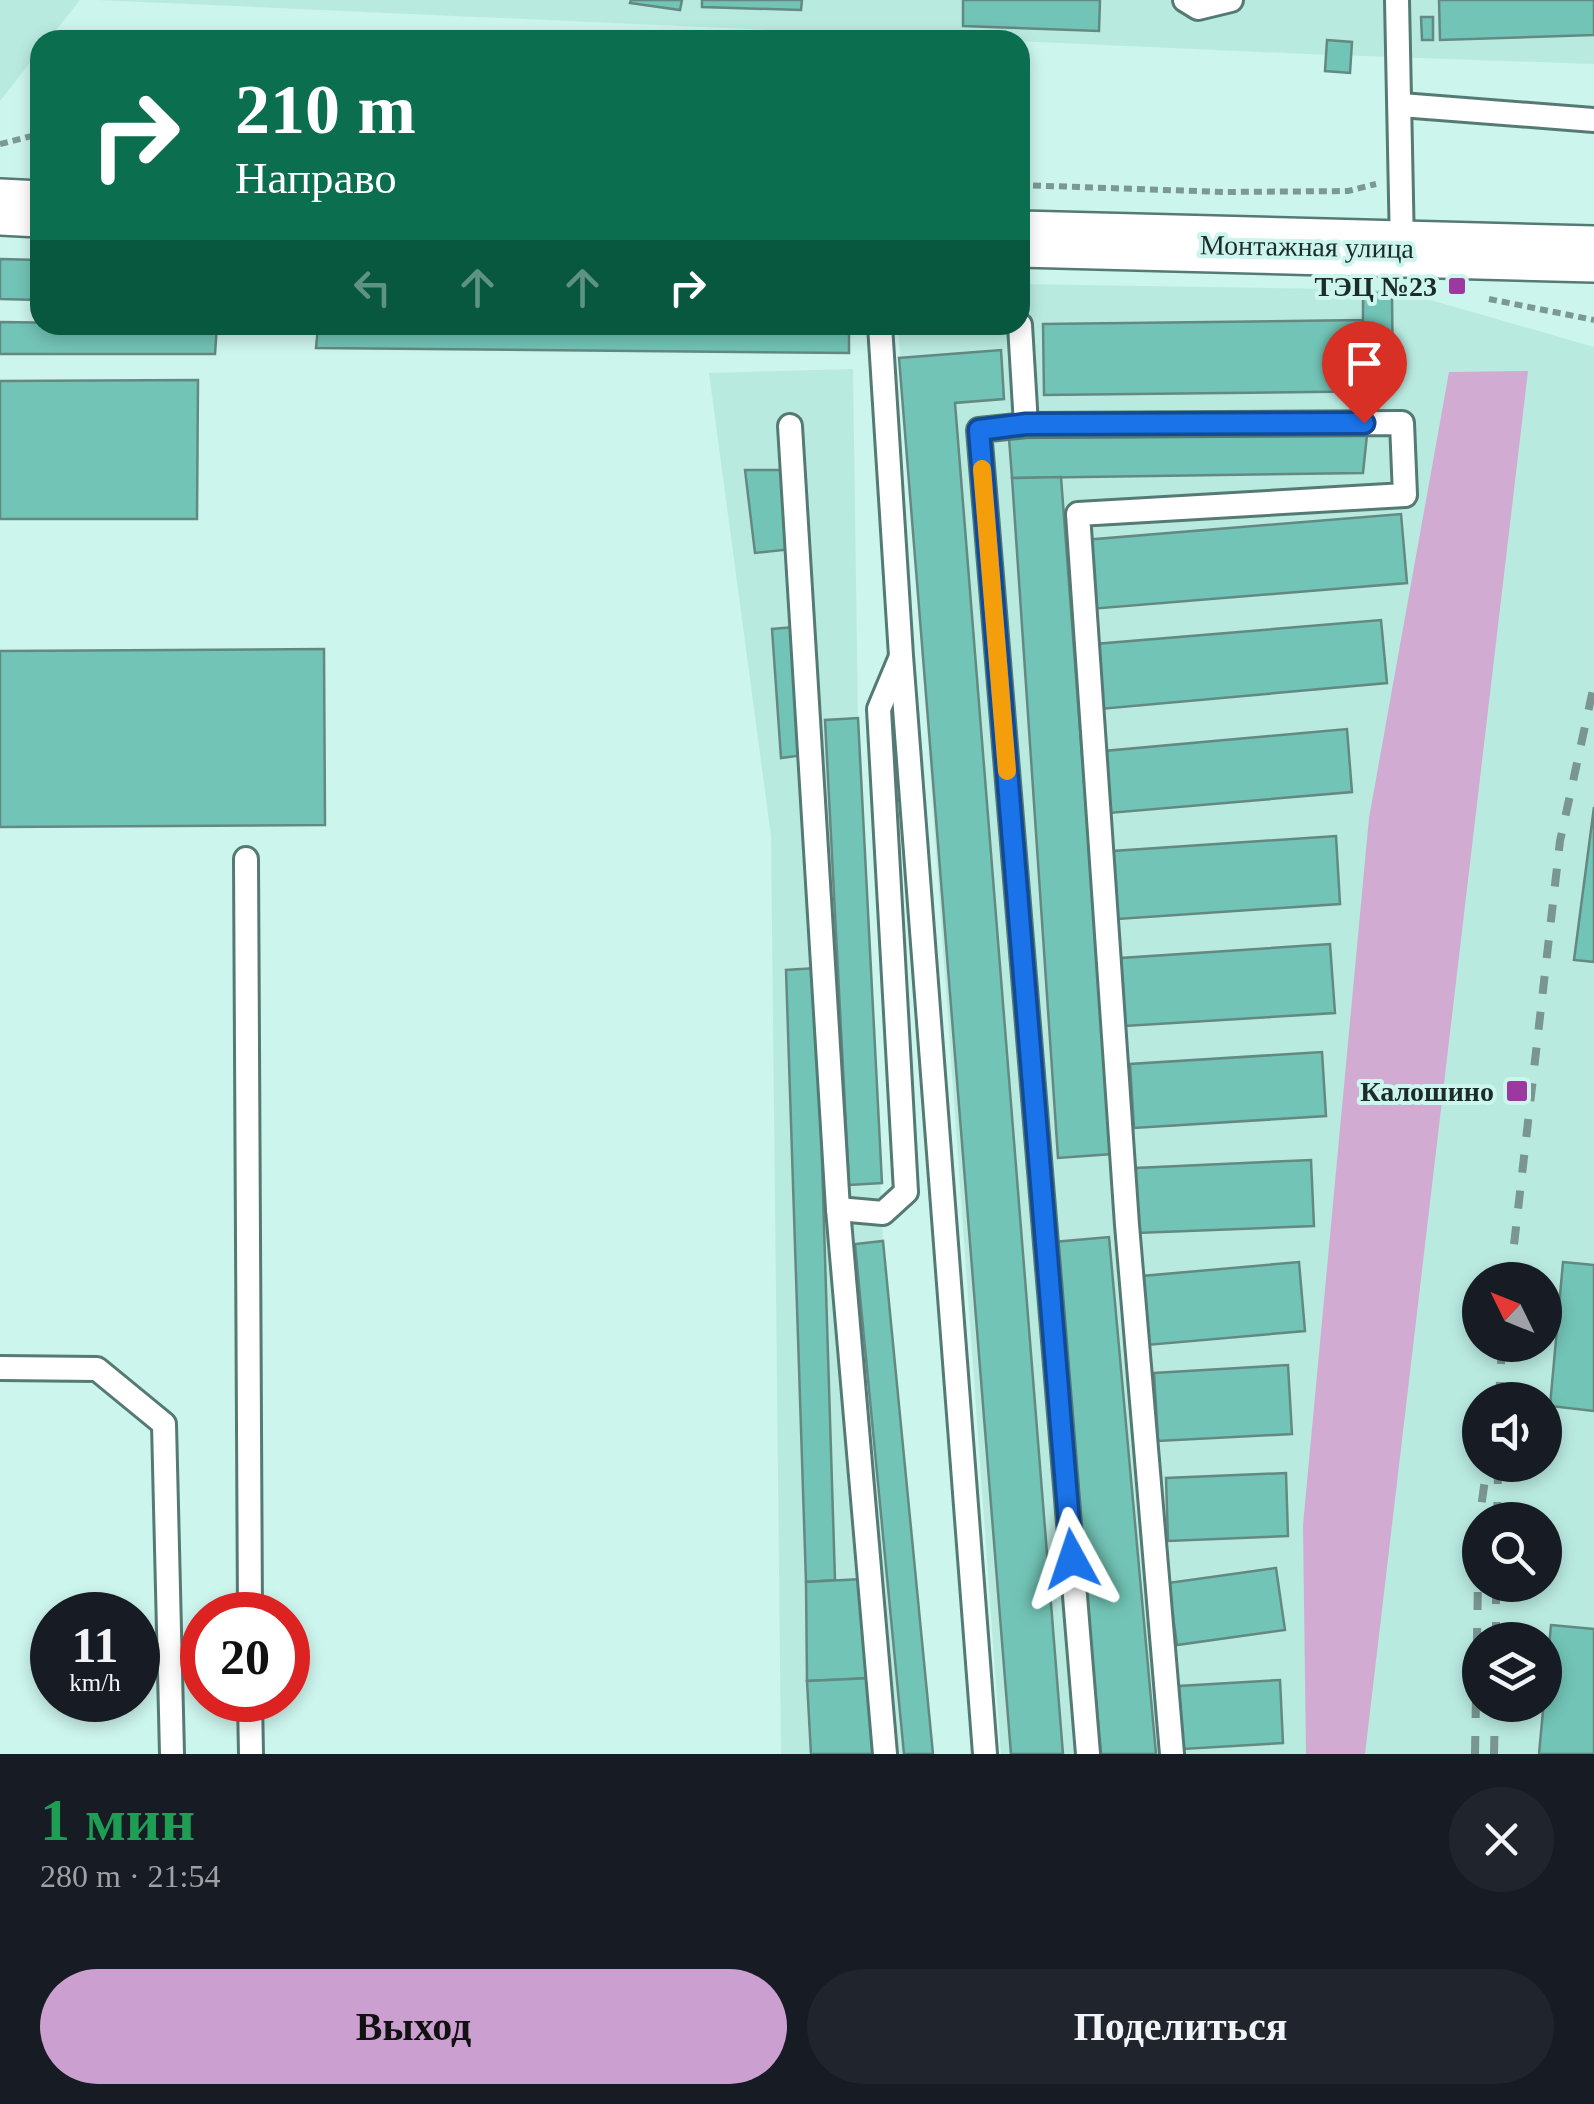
<!DOCTYPE html>
<html lang="ru">
<meta charset="utf-8">
<style>
:root{--surface:#171b24;--page:#20242c;--text:#f1f3f6;--muted:#9ea1a6;--accent:#cb9fcf}
body{margin:0;font-family:"Times New Roman",serif;background:var(--page);color:var(--text);height:100vh;display:flex;flex-direction:column;font-size:38px;white-space:nowrap}
*{box-sizing:border-box;margin:0}
p{font-size:32px;color:var(--muted)}
.icon{flex:none;width:55px;height:55px;fill:none;stroke:currentColor;stroke-width:2;stroke-linecap:round;stroke-linejoin:round}
.map{position:relative;height:1754px;overflow:hidden}
.panel{display:flex;flex-direction:column;background:var(--surface);flex:1}
.panel>*{flex:none}
.top-card{position:absolute;left:30px;top:30px;width:1000px;height:305px;border-radius:30px;box-shadow:0 5px 15px #0003;background:#0b6e4f;color:#fff;overflow:hidden}
.needle{width:65px;rotate:313deg}
.buttons{position:absolute;left:1462px;top:1262px;display:grid;gap:20px}
.buttons a{display:grid;place-items:center;width:100px;height:100px;border-radius:50%;background:var(--surface);box-shadow:0 5px 15px #0003;font-size:50px}
.speed{position:absolute;left:30px;top:1592px;display:flex;gap:20px;font-size:50px;font-weight:700;text-align:center}
.speed>*{display:grid;place-content:center;width:130px;height:130px;border-radius:50%;background:var(--surface);box-shadow:0 5px 15px #0003;line-height:1}
.speed small{font-size:25px;font-weight:400}
.speed .limit{border:15px solid #d22;background:#fff;color:#111}
.pin{position:absolute;display:grid;place-items:center;width:85px;height:85px;color:#fff;margin:-102px -42px;border-radius:50% 50% 50% 0;rotate:-45deg;box-shadow:0 0 10px #0007}
.pin .icon{rotate:45deg}
.me{position:absolute;width:110px;margin:-55px;rotate:355deg;stroke-linejoin:round;filter:drop-shadow(0 0 8px #0008)}
.turn{display:flex;align-items:center;gap:35px;height:210px;padding:0 40px;font-size:45px}
.turn .icon{width:130px;height:130px;stroke-width:2.5}
.turn b{display:block;font-size:70px;line-height:85px}
.lanes{display:flex;align-items:center;height:95px;padding:0 40px;background:#0003;justify-content:center;gap:50px;direction:ltr}
.lanes .off{opacity:.35}
.round{display:grid;place-items:center;flex:none;width:105px;height:105px;border-radius:52px;background:var(--page)}
.summary{display:flex;align-items:center;justify-content:space-between;height:170px;padding:0 40px}
h1{font-size:60px;font-weight:600;line-height:75px;color:#1e9e55}
.action{display:flex;gap:20px;margin-top:auto;padding:20px 40px}
.action a{flex:1;height:115px;border-radius:60px;background:var(--accent);color:#111;font-size:40px;font-weight:600;line-height:115px;text-align:center}
.action a+a{background:var(--page);color:var(--text)}
.map>svg:first-child{display:block}
</style>
<div class="map">
<svg width="1594" height="1754" viewBox="0 0 1594 1754">
<rect width="100%" height="100%" fill="#ccf5ed"/>
<g fill="#b9eae0" fill-rule="evenodd">
<polygon points="0,0 80,0 48,40 40,40 40,50 0,101"/>
<polygon points="98,0 1594,0 1594,64 1307,54"/>
<path d="M1020 284 1396 290 1594 347V1754H1001L898 325H1020ZM1480 1280H1545V1345H1480ZM1480 1400H1545V1465H1480ZM1480 1520H1545V1585H1480ZM1480 1640H1545V1705H1480Z"/>
<polygon points="853,369 858,718 883,1241 933,1754 781,1754 771,836 709,373"/>
</g>
<polygon fill="#d1abd1" points="1528,371 1365,1754 1306,1754 1303,1525 1369,818 1449,372"/>
<g fill="#72c4b6" stroke="#638982" stroke-width="2.5">
<polygon points="631,0 682,0 680,10 630,3"/>
<polygon points="702,0 802,0 801,10 702,7"/>
<polygon points="963,0 1100,0 1099,31 963,26"/>
<polygon points="1439,0 1594,0 1594,35 1440,40"/>
<polygon points="1421,17 1433,17 1433,40 1422,40"/>
<polygon points="1327,40 1352,42 1350,73 1325,71"/>
<polygon points="0,259 40,260 40,300 0,299"/>
<polygon points="1363,293 1392,293 1393,391 1044,395 1043,324 1363,320"/>
<polygon points="0,322 217,325 215,354 0,354"/>
<polygon points="318,327 849,333 849,353 316,348"/>
<polygon points="1001,350 1004,399 955,403 1063,1754 1011,1754 899,358"/>
<polygon points="198,380 197,519 0,519 0,381"/>
<polygon points="1367,435 1363,473 1012,478 1009,438"/>
<polygon points="745,470 785,470 793,549 755,553"/>
<polygon points="1061,477 1112,1154 1058,1158 1012,478"/>
<polygon points="1401,514 1407,583 1090,609 1084,540"/>
<polygon points="1381,620 1387,683 1100,709 1095,644"/>
<polygon points="794,627 804,755 781,758 772,629"/>
<polygon points="324,649 325,825 0,827 0,651"/>
<polygon points="858,718 882,1183 849,1185 825,720"/>
<polygon points="1347,729 1352,792 1109,813 1104,751"/>
<polygon points="1594,807 1594,962 1574,960"/>
<polygon points="1336,836 1340,904 1118,919 1113,851"/>
<polygon points="1330,944 1335,1013 1125,1026 1121,958"/>
<polygon points="816,968 835,1580 806,1582 786,970"/>
<polygon points="1322,1052 1326,1116 1134,1128 1130,1064"/>
<polygon points="1311,1160 1314,1226 1137,1233 1135,1168"/>
<polygon points="1109,1237 1156,1754 1101,1754 1054,1242"/>
<polygon points="883,1241 933,1754 904,1754 855,1244"/>
<polygon points="1299,1262 1305,1331 1147,1345 1142,1276"/>
<polygon points="1563,1262 1594,1265 1594,1411 1550,1406"/>
<polygon points="1288,1365 1292,1434 1158,1441 1154,1373"/>
<polygon points="1286,1473 1288,1536 1168,1541 1166,1478"/>
<polygon points="1276,1568 1285,1630 1177,1645 1168,1583"/>
<polygon points="862,1579 872,1678 807,1681 806,1582"/>
<polygon points="1551,1625 1594,1629 1594,1754 1539,1754"/>
<polygon points="872,1678 875,1754 811,1754 807,1681"/>
<polygon points="1280,1680 1283,1743 1183,1749 1179,1686"/>
</g>
<g fill="none" stroke-linecap="round" stroke-linejoin="round">
<g stroke="#557a73" stroke-width="28">
<g id="lane">
<polyline points="1185,0 1198,8 1231,0"/>
<polyline points="1397,0 1402,247"/>
<polyline points="1401,105 1594,120"/>
<polyline points="880,325 901,656 985,1754"/>
<polyline points="1020,325 1026,425"/>
<polyline points="790,426 838,1209"/>
<polyline points="246,859 250,1615"/>
<polyline points="0,1368 97,1369 164,1424 172,1754"/>
<polyline points="250,1700 251,1754"/>
<polyline points="885,1754 838,1209 883,1213 906,1192 879,709 900,659"/>
<polyline points="1088,1754 979,430 1026,425 1402,423 1405,495 1078,514 1127,1225 1172,1754"/>
</g>
</g>
<g stroke="#557a73" stroke-width="60">
<g id="secondary">
<polyline points="0,207 40,209"/>
<polyline points="1020,239 1594,254"/>
</g>
</g>
<g stroke="#7b9892" stroke-width="6" stroke-dasharray="8 5" stroke-linecap="butt">
<polyline points="0,144 40,134"/>
<polyline points="1020,185 1225,192 1348,191 1376,184"/>
<polyline points="1489,299 1594,320"/>
</g>
<use href="#lane" stroke="#fff" stroke-width="22"/>
<use href="#secondary" stroke="#fff" stroke-width="55"/>
<g stroke="#799691" stroke-width="8" stroke-dasharray="18 18" stroke-linecap="butt">
<polyline points="1510,1280 1560,841 1594,685"/>
<polyline points="1499,1400 1502,1345"/>
<polyline points="1497,1520 1498,1475"/>
<polyline points="1496,1640 1496,1585"/>
<polyline points="1475,1754 1479,1522 1487,1465"/>
<polyline points="1494,1754 1495,1705"/>
</g>
</g>
<g fill="none" stroke-linecap="round" stroke-linejoin="round">
<g stroke="#114b97" stroke-width="25">
<polyline id="route" points="1072,1559 979,430 1026,424 1364,423"/>
</g>
<use href="#route" stroke="#1a73e8" stroke-width="18"/>
<polyline stroke="#f59e0b" stroke-width="18" points="982,469 1007,771"/>
</g>
<g fill="#9c39a0" stroke="#ccf5ed" stroke-width="4">
<rect x="1447" y="276" width="20" height="20" rx="5"/>
<rect x="1505" y="1079" width="24" height="24" rx="5"/>
</g>
<g text-anchor="middle" stroke-width="8" stroke-linejoin="round" paint-order="stroke">
<g font-size="28" fill="#1c2c29" stroke="#ccf5ed">
<text transform="translate(1307 246) rotate(1)" y="10">Монтажная улица</text>
</g>
<g font-size="28" font-weight="bold" fill="#1c2c29" stroke="#ccf5ed" text-anchor="end">
<text x="1437" y="296">ТЭЦ №23</text>
<text x="1494" y="1101">Калошино</text>
</g>
</g>
</svg>
<div class="buttons">
<a><svg class="needle" viewBox="-14 -14 28 28"><path d="M0-13l5 13h-10z" fill="#e53935"/><path d="M0 13l5-13h-10z" fill="#9ea1a6"/></svg></a>
<a><svg class="icon" aria-label="sound" viewBox="0 0 24 24"><path d="M4 9h4l5-4v14l-5-4H4zM17 9q2 3 0 6"/></svg></a>
<a><svg class="icon" aria-label="search" viewBox="0 0 24 24"><circle cx="10" cy="10" r="6"/><path d="M15 15l6 6"/></svg></a>
<a><svg class="icon" aria-label="layers" viewBox="0 0 24 24"><path d="M12 4l9 5-9 5-9-5zM3 14l9 5 9-5"/></svg></a>
</div>
<div class="speed"><div>11<small>km/h</small></div><div class="limit">20</div></div>
<div class="pin" style="left:1364px;top:423px;background:#d93025"><svg class="icon" aria-label="arrive" viewBox="0 0 24 24"><path d="M6 21V4h12l-3 4 3 4H6"/></svg></div>
<svg class="me" style="left:1072px;top:1559px" viewBox="-20 -20 40 40"><path d="M0-17L14 15 0 8-14 15z" fill="#1a73e8" stroke="#fff" stroke-width="4"/></svg>
<div class="top-card">
<div class="turn"><svg class="icon" aria-label="right" viewBox="0 0 24 24"><path d="M7 20v-9h11M14 6l5 5-5 5"/></svg><div><b>210 m</b>Направо</div></div>
<div class="lanes"><svg class="icon off" aria-label="left" viewBox="0 0 24 24"><path d="M17 20v-9H6M10 6l-5 5 5 5"/></svg><svg class="icon off" aria-label="ahead" viewBox="0 0 24 24"><path d="M12 20V5M6 11l6-6 6 6"/></svg><svg class="icon off" aria-label="ahead" viewBox="0 0 24 24"><path d="M12 20V5M6 11l6-6 6 6"/></svg><svg class="icon" aria-label="right" viewBox="0 0 24 24"><path d="M7 20v-9h11M14 6l5 5-5 5"/></svg></div>
</div>
</div>
<section class="panel">
<div class="summary"><div><h1>1 мин</h1><p>280 m · 21:54</p></div><a class="round"><svg class="icon" aria-label="close" viewBox="0 0 24 24"><path d="M6 6l12 12M18 6L6 18"/></svg></a></div>
<div class="action"><a>Выход</a><a>Поделиться</a></div>
</section>
